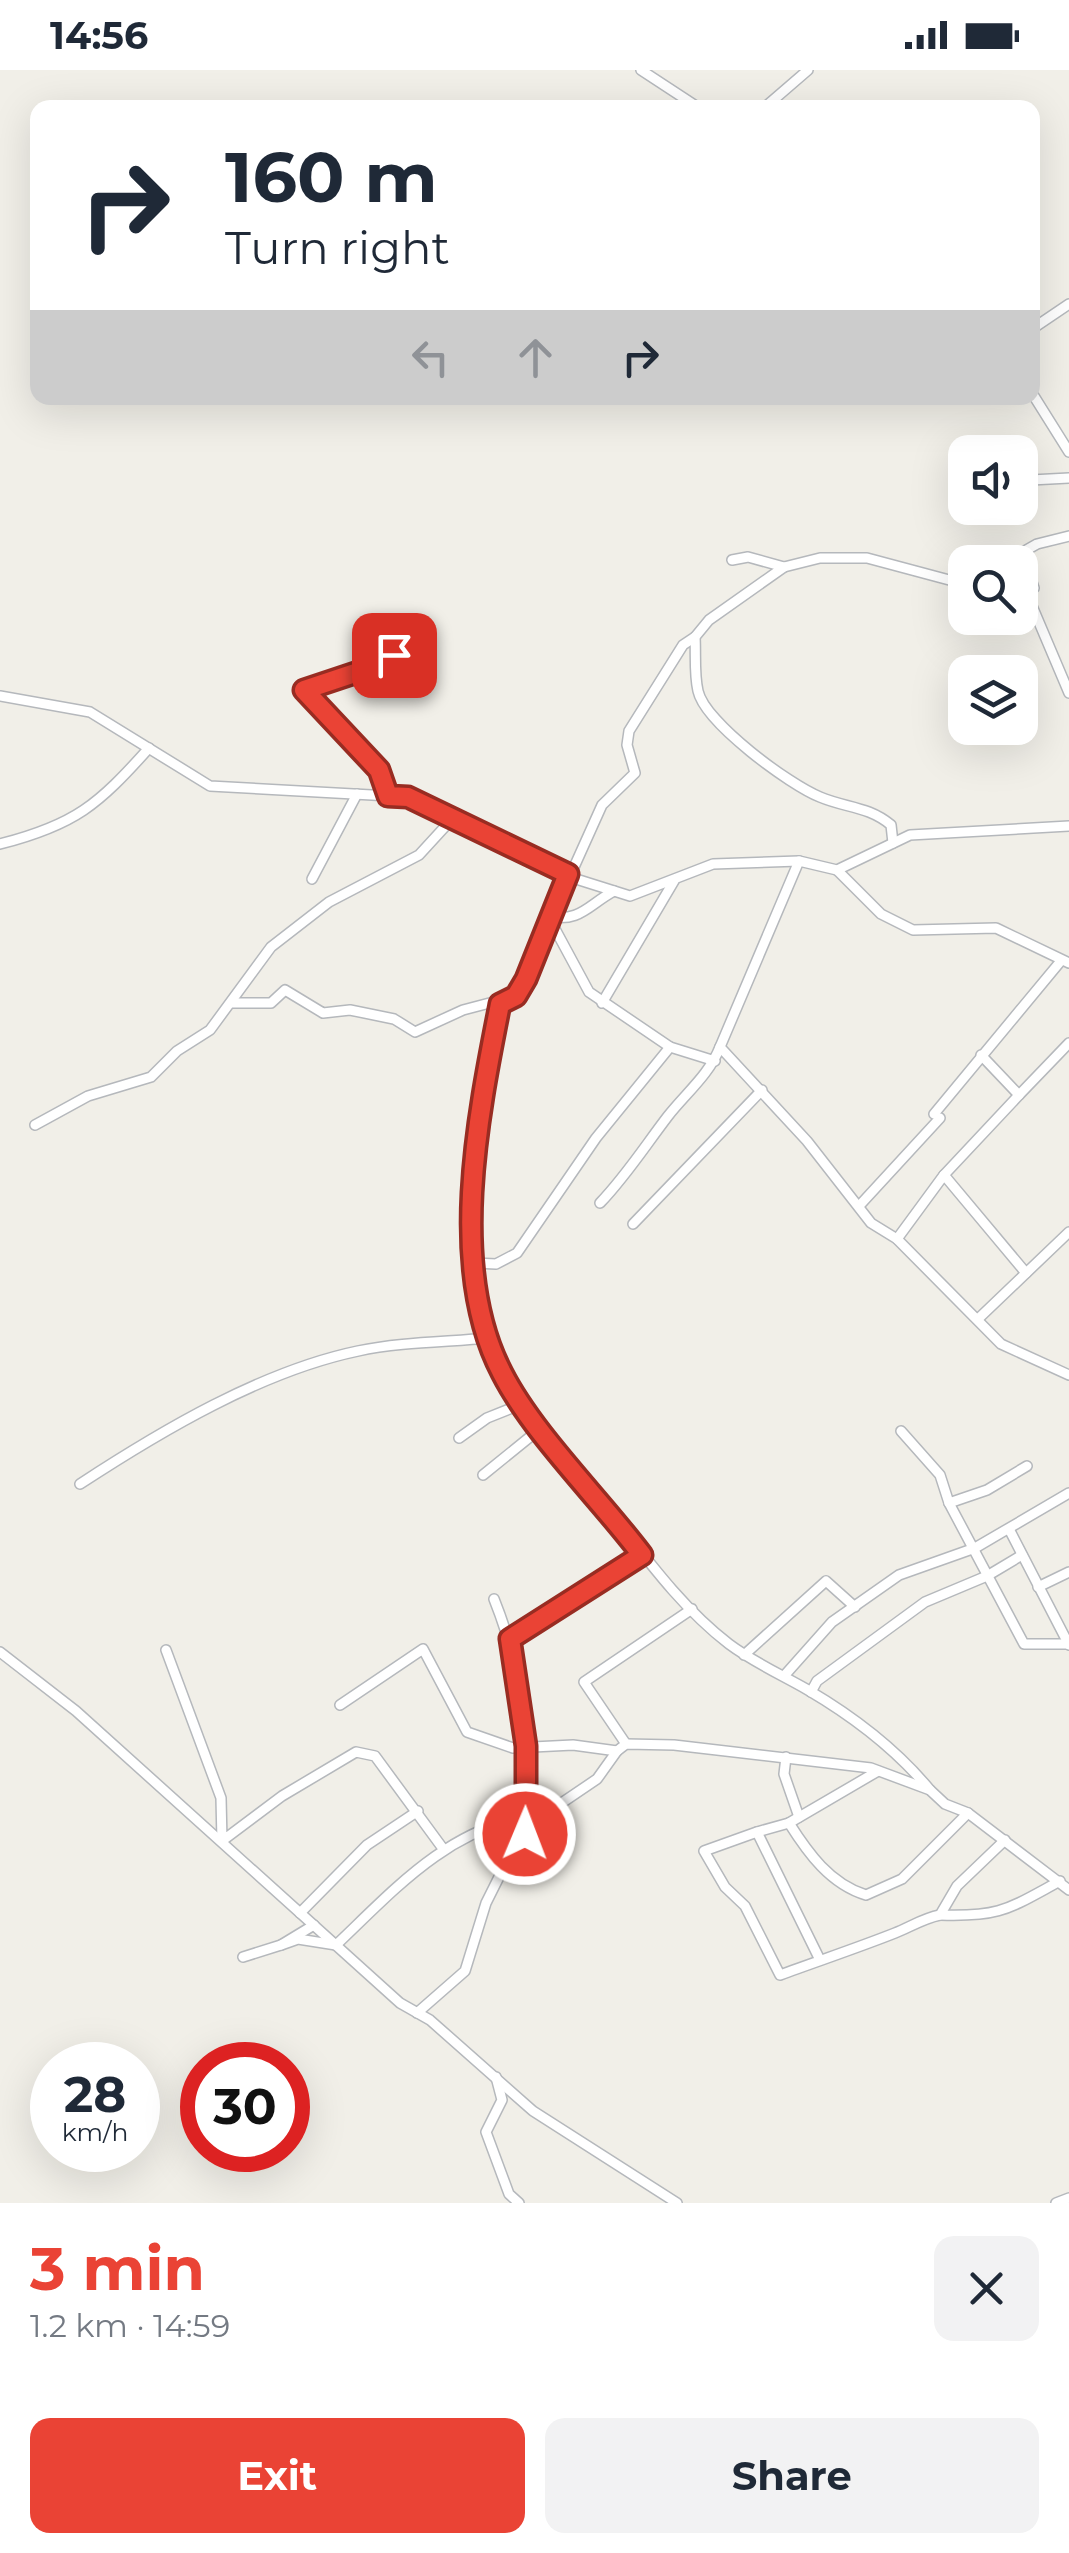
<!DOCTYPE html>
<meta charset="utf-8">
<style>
:root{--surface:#fff;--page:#f2f2f3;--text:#1f2937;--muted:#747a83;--accent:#ea4335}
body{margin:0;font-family:Montserrat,sans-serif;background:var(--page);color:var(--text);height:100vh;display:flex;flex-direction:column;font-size:38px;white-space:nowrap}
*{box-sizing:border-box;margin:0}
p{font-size:32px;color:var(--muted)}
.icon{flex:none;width:55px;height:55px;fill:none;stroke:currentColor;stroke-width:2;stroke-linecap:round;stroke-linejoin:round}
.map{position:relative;height:2133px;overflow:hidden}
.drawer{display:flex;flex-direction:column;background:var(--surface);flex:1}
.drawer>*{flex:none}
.top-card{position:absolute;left:30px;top:30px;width:1010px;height:305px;border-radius:20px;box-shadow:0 10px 40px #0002;background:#fff;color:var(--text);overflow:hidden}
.controls{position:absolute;left:948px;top:365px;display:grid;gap:20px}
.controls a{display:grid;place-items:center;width:90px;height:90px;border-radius:20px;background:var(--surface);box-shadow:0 10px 40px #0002;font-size:50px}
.speed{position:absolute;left:30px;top:1972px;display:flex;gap:20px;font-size:50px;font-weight:700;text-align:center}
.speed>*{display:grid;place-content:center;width:130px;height:130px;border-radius:50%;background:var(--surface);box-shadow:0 10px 40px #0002;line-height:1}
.speed small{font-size:25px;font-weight:400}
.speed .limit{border:15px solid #d22;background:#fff;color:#111}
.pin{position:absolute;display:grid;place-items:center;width:85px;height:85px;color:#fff;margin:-42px;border-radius:20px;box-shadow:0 5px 15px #0006}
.me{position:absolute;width:110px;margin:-55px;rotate:1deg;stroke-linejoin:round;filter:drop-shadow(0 0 8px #0008)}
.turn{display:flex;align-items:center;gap:35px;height:210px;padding:0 30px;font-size:45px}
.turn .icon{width:130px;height:130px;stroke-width:2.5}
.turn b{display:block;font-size:70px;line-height:85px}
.lanes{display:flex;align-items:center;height:95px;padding:0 30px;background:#0003;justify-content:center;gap:50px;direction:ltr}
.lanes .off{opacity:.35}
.round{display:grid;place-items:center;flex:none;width:105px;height:105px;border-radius:20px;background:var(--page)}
.head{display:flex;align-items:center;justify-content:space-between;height:170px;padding:0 30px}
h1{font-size:60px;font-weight:700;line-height:75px;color:var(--accent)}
.primary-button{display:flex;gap:20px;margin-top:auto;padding:20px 30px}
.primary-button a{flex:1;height:115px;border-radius:20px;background:var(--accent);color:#fff;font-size:40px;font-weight:700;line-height:115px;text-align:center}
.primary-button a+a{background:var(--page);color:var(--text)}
.status{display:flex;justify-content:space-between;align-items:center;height:70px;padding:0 50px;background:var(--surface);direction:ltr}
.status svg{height:28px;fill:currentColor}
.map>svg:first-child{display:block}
</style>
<div class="status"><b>14:56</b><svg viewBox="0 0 49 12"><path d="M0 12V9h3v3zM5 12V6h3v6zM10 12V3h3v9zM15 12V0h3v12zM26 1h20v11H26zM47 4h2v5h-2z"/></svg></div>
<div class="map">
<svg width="1069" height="2133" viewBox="0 0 1069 2133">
<rect width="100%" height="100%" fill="#f1efe8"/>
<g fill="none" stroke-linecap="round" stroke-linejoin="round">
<g stroke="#b5b8bc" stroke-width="12">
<g id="minor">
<polyline points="641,0 699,38"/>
<polyline points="764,38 808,0"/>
<polyline points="1032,259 1069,234"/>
<polyline points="1032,323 1069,382"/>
<polyline points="1031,410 1069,408"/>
<polyline points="1022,483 1034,518 1027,524 1069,623"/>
<polyline points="732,490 748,487 784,497 820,488 867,488 953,511 965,507"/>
<polyline points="1005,492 1037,474 1069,466"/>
<path d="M784 497 709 550 695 567C696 584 694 604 698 621 705 653 790 715 820 727 846 738 868 736 891 755L893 773"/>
<polyline points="0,626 90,642 210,716 408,727 576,809 630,826 713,794 799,791 837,800 910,765 1069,756"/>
<polyline points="388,726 379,699 304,619 373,597 415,573"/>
<path d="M0 774C75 755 98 735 149 678"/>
<polyline points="799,791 720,977 807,1071 871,1153 897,1169 1001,1274 1069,1305"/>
<polyline points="837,800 881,844 913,860 996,858 1069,893"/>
<polyline points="312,809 357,724"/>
<path d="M614 821C588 835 580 853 548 846L589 922 670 977 715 991"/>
<polyline points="233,933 271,933 285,920 323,943 350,940 394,949 415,962 463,940 516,926 602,735 635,703 627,675 629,661 683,575 695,567"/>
<polyline points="602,933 674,811"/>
<path d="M499 934C476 1051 449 1187 501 1301 522 1348 566 1386 598 1427 639 1478 677 1534 729 1574 753 1592 782 1605 808 1620 854 1647 896 1679 930 1720"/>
<polyline points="981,985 1019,1025 1069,973"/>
<polyline points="934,1044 1060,892"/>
<polyline points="35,1055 88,1026 151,1007 177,981 210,960 271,877 329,832 419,785 452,749"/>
<polyline points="944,1105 1026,1203"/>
<path d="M600 1133C626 1106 645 1076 668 1046 686 1023 709 1005 720 977"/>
<polyline points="859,1136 940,1048"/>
<polyline points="633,1154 762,1020"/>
<polyline points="897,1169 944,1105 1019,1025"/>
<polyline points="475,1193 496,1194 517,1183 596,1068 670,977"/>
<polyline points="978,1249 1069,1162"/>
<polyline points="901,1361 940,1405 949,1433 1024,1574 1067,1574"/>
<polyline points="459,1368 487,1348 522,1334"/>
<polyline points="483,1405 541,1358"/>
<path d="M80 1414C161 1361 262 1301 358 1281 400 1272 446 1272 489 1268"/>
<polyline points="949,1433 987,1420 1027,1396"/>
<polyline points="1009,1459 1069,1575"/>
<polyline points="1038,1517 1069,1502"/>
<polyline points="510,1569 642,1485"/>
<polyline points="166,1580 221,1728 222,1771 282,1726 356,1682 375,1686 444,1780"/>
<polyline points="0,1582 76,1641 400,1933 430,1950 533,2041 677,2133"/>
<polyline points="744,1585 826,1511 855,1537"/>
<polyline points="784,1606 832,1552 899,1505 975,1478 1069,1423"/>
<polyline points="811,1622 817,1611 925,1532 987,1506 1022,1485"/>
<polyline points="340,1635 423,1579 467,1662 513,1678 573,1675 617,1681 626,1674 674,1675 871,1698 930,1720 945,1734 968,1743 1069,1820"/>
<polyline points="626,1674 584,1612 692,1539"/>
<polyline points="786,1687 784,1704 799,1747"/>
<polyline points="535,1751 597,1709 617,1681"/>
<polyline points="789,1753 878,1701"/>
<path d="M757 1762 789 1753C808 1783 830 1814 866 1825L902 1809 968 1743"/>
<polyline points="300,1843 367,1775 418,1741"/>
<path d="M940 1845C1001 1847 1008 1839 1060 1811"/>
<path d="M281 1875 298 1869 336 1875C398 1816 445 1762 532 1744"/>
<polyline points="243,1887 281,1875 314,1855"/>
<path d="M820 1890 757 1762 704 1781 725 1817 745 1836 780 1905C818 1891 857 1878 895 1863 910 1857 924 1848 940 1845L957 1816 1005 1770"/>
<path d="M417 1943 465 1901 486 1833 514 1777 535 1751C526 1725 527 1701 526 1674 524 1625 512 1574 494 1529"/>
<polyline points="496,2007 502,2030 486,2062 509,2124 519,2133"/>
<polyline points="1056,2133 1069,2128"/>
</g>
</g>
<use href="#minor" stroke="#fff" stroke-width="9"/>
</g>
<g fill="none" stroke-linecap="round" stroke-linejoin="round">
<g stroke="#982c22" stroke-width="25">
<path id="route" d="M394 585 373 597 304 620 379 700 388 726 408 727 568 804 526 909 516 926 500 934C478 1045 447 1198 502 1303 533 1364 600 1429 642 1485L510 1569 526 1676V1718L535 1752 525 1764"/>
</g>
<use href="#route" stroke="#ea4335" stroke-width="18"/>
</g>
</svg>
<div class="controls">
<a><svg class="icon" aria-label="sound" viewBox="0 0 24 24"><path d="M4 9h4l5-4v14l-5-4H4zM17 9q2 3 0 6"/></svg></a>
<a><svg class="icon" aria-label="search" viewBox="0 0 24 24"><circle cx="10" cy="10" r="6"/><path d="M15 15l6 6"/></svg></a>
<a><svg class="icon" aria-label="layers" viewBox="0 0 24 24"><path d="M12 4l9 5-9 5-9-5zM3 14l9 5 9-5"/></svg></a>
</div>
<div class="speed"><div>28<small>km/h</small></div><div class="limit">30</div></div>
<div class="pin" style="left:394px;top:585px;background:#d93025"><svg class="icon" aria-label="arrive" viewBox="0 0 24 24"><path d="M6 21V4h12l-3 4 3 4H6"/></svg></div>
<svg class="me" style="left:525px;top:1764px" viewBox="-20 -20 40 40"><circle r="17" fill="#ea4335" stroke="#fff" stroke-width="3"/><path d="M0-11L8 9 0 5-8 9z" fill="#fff"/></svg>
<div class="top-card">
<div class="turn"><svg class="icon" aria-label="right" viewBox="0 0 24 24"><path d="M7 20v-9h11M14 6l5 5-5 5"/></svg><div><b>160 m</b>Turn right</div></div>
<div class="lanes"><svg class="icon off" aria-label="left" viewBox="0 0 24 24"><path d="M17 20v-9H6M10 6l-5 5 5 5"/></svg><svg class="icon off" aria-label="ahead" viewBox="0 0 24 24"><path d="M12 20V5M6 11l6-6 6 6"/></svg><svg class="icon" aria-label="right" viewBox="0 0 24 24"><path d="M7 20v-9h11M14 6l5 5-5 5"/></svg></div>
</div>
</div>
<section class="drawer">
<div class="head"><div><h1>3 min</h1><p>1.2 km · 14:59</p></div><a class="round"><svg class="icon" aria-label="close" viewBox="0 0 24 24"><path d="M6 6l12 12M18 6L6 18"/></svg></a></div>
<div class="primary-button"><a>Exit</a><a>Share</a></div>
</section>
